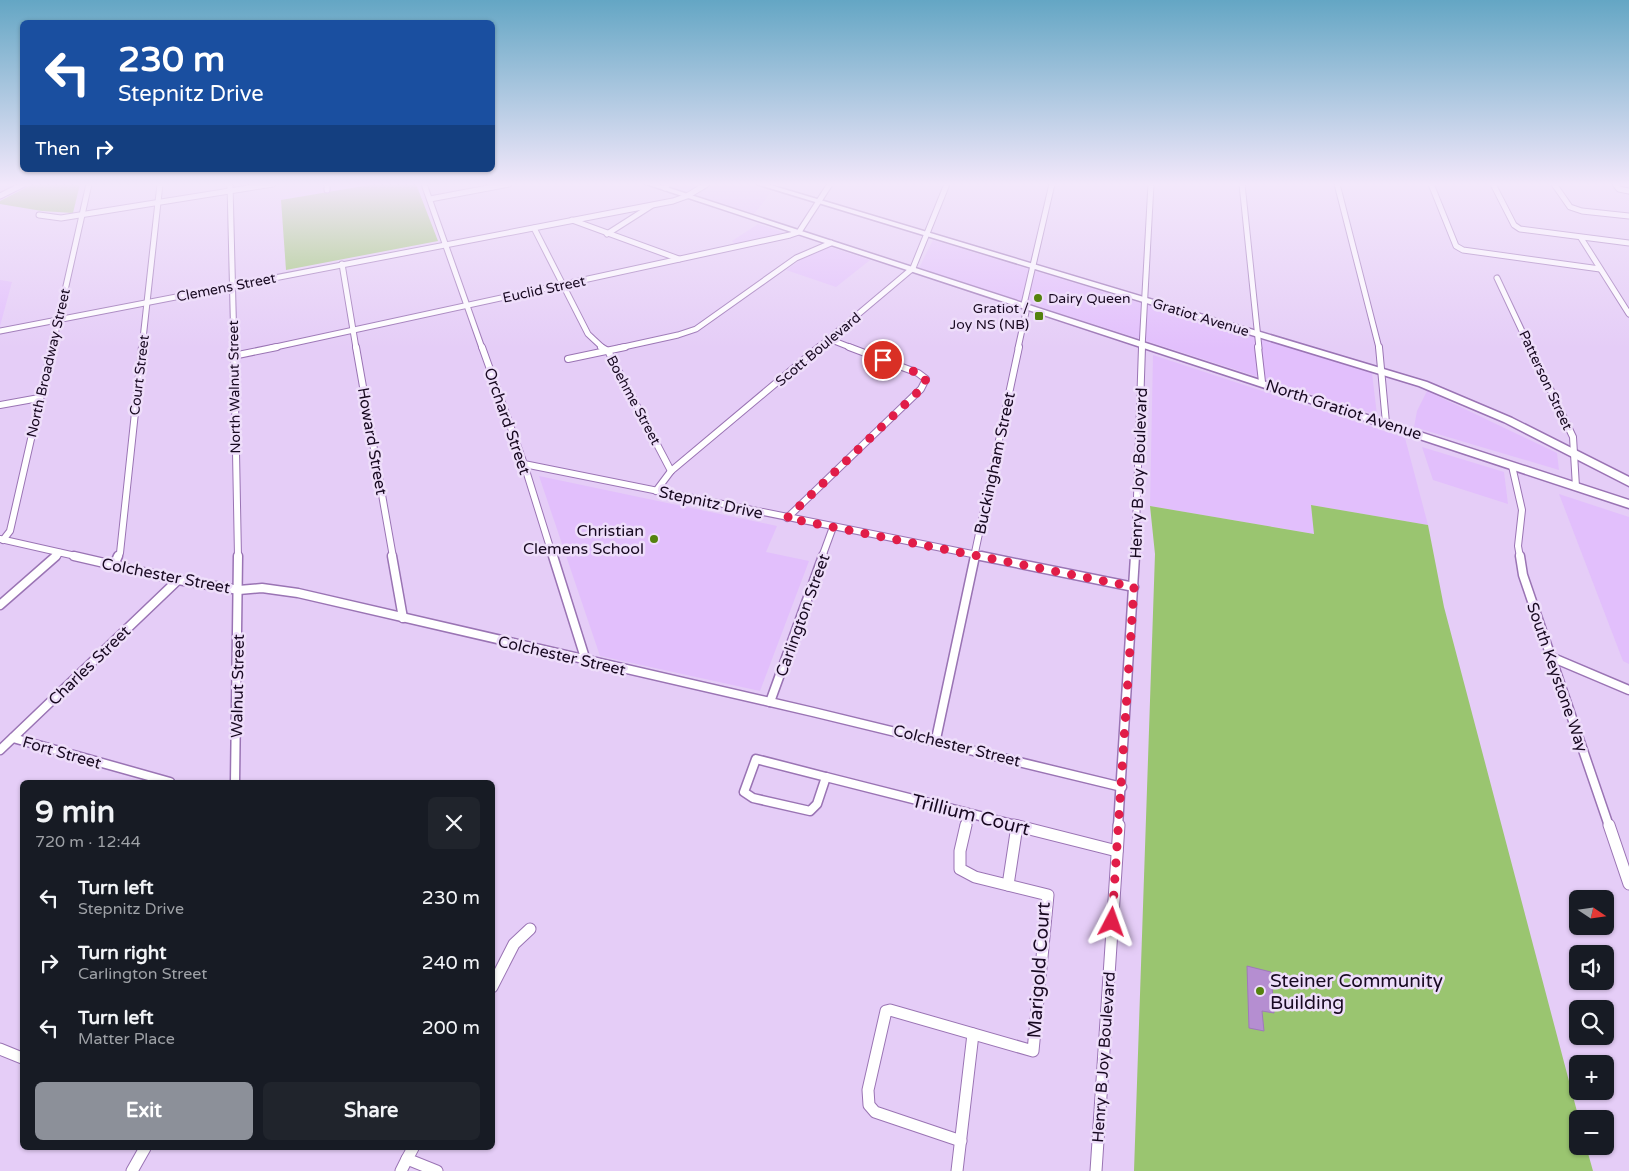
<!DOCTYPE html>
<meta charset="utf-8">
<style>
:root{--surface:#171b24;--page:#20242c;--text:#f1f3f6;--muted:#9ea1a6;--accent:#8c9099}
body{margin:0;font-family:"Varela Round",sans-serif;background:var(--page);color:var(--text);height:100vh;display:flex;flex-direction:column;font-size:19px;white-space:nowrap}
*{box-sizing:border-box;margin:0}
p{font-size:16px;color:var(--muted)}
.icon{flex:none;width:28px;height:28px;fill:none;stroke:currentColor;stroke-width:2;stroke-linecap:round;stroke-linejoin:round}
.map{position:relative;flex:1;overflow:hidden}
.drawer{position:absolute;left:20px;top:780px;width:475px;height:370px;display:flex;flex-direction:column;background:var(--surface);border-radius:8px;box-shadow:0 1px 4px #0004}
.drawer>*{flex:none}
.hud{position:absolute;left:20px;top:20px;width:475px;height:152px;border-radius:8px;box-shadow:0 1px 4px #0004;background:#1a4fa0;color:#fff;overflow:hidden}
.needle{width:32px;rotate:103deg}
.controls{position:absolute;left:1569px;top:890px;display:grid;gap:10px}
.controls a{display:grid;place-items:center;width:45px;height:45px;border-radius:8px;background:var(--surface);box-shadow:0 1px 4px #0004;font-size:25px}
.pin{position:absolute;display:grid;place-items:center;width:42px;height:42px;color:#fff;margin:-21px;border:2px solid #fff;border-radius:50%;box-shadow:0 1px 5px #0007}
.me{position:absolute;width:55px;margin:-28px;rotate:4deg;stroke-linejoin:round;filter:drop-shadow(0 0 4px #0008)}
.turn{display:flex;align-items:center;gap:18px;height:105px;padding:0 15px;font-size:22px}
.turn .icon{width:65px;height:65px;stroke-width:2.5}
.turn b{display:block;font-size:35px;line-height:42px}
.then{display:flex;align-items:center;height:48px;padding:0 15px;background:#0003;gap:10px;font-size:19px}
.round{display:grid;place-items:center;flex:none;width:52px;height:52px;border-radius:8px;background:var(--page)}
.headline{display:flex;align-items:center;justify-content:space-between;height:85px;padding:0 15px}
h1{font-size:30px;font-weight:700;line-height:38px}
.cta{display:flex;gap:10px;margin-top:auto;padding:10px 15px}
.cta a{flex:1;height:58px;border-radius:8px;background:var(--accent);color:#fff;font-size:20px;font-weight:700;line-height:58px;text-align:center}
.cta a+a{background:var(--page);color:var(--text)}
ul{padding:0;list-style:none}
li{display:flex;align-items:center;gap:15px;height:65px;padding:0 15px}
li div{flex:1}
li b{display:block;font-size:19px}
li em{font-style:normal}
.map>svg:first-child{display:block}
</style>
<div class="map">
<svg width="1629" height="1171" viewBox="0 0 1629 1171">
<rect width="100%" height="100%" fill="#e5cdf7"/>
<g fill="#e2bffc">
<polygon points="661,184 746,184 771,192 754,214"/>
<polygon points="758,224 786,233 736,245 732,241"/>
<polygon points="933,240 1372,373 1377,415 919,268"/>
<polygon points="830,247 870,260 836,287 786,270 802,259"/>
<polygon points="0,280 12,282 0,326"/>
<polygon points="1153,355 1405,438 1428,525 1311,505 1315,534 1150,506"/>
<polygon points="1427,391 1557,453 1559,470 1414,427 1417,411"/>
<polygon points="1422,447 1504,472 1508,504 1433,480"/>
<polygon points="539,476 777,526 766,552 809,561 760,691 600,656"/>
<polygon points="1559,494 1629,517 1629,664 1623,661"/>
</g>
<g fill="#9ac570">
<polygon points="33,184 80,184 73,213 42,211 0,204 0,201"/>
<polygon points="375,184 416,184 438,241 286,270 281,200"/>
<polygon points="1311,505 1428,525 1444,607 1579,1119 1578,1119 1578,1146 1586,1146 1593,1171 1134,1171 1155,554 1150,506 1314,534"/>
</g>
<polygon fill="#b58ed1" stroke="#9f79ba" points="1247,966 1271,972 1274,1013 1262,1011 1264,1031 1249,1028"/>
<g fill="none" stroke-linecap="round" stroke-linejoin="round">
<g stroke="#9a74b4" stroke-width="7">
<g id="minor-far3">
<polyline points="230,184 234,348"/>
<polyline points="327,184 327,190"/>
<polyline points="424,184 482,348"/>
<polyline points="1242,184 1259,348"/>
<polyline points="1337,184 1379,348"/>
<polyline points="1431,184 1456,246 1463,250 1600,269"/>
<polyline points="1493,184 1514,225 1520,229 1629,243"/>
<polyline points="1554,184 1570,207 1582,211 1629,216"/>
<polyline points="1615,184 1619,189 1629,191"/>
<polyline points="665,188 668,184"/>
<polyline points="0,196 24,184"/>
<polyline points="430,199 509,184"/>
<polyline points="39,215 61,218 273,184"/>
<polyline points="572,220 679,259"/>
<polyline points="534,228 588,334 603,348"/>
<polyline points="607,234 651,206"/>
<polyline points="1581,238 1629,314"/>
<polyline points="342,264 356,348"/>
<polyline points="1497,278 1530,348"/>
<polyline points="0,331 673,201 687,196 707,184"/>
<polyline points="829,339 852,348"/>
<polyline points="52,348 89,184"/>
<polyline points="142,348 160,184"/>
<polyline points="271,348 790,235 799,232 830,184"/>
<polyline points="619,348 678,335 696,329 796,258 831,243"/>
<polyline points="818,348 913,268 947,184"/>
<polyline points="1018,348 1026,312 1024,304 1052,184"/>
<polyline points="1142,348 1151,184"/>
</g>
</g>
<g stroke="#9a74b4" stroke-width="8">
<g id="minor-far2">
<polyline points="234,347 238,557"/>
<polyline points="356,347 393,557"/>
<polyline points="482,347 524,464 553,557"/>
<polyline points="601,347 608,351 671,471"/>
<polyline points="1258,347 1262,382"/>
<polyline points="1379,347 1386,423"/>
<polyline points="1530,347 1573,437 1576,487"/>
<polyline points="233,356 277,347"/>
<polyline points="568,359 625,347"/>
<polyline points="0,405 39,398"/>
<polyline points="524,464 987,557"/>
<polyline points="1512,466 1522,510 1518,546 1520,557"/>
<polyline points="656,491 671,471 819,347"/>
<polyline points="787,518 921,389 926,379 918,373 849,347"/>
<polyline points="0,539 80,557"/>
<polyline points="3,540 10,531 52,347"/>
<polyline points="55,557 60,553"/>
<polyline points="118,557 120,553 142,347"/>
<polyline points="822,557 833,527"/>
<polyline points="974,557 1019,347"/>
<polyline points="1135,557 1142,347"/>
</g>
</g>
<g stroke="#9a74b4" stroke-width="11">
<g id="minor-far1">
<polyline points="74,556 178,580 239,590 262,588 298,593 813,712 1122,787"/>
<polyline points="392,556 403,618"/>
<polyline points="553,556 586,661"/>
<polyline points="981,556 1134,587"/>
<polyline points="1520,556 1523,575 1609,826"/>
<polyline points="114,565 118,556"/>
<polyline points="0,605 56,556"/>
<polyline points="1551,657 1629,690"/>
<polyline points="770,702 823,556"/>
<polyline points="13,738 170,782"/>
<polyline points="936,739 975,556"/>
<polyline points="0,750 178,580"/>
<polygon points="756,759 826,777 817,804 810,811 753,798 744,792"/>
<polyline points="826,777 1019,826"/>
<polyline points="235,782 238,556"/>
<polyline points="965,826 968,814"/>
<polyline points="1118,826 1135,556"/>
</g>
</g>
<g stroke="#9a74b4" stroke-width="13">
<g id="minor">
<polyline points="1014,825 1117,851"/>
<polyline points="1609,825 1629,884"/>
<polyline points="1008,885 1017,826"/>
<polyline points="492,987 514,944 530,929"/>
<polyline points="0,1049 22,1058"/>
<polyline points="961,1141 875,1112 869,1105 868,1090 886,1011 890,1010 1033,1051 1048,895 975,877 960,869 960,851 966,825"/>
<polyline points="413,1148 407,1159 437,1171"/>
<polyline points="132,1171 145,1148"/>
<polyline points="401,1171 407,1159"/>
<polyline points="957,1171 973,1034"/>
<polyline points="1096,1171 1119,825"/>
</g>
</g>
<g stroke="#9a74b4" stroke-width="3">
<g id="primary">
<polygon points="646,184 657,184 1629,500 1629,508"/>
<polygon points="756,184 767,184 1427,382 1512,418 1629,477 1629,486 1504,422 1419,386"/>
</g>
</g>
<use href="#minor-far3" stroke="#fff" stroke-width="5"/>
<use href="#minor-far2" stroke="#fff" stroke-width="6"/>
<use href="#minor-far1" stroke="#fff" stroke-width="8"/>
<use href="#minor" stroke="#fff" stroke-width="11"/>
<use href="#primary" fill="#fff" fill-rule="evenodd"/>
</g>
<linearGradient id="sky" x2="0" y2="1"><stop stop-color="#64a6c4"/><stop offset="0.53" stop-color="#f3e8fb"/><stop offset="1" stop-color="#f3e8fb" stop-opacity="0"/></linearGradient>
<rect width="1629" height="348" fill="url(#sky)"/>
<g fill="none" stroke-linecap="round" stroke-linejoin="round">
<polyline stroke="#e11d48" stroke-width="9" stroke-dasharray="0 16.2" points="883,360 918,373 926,379 921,389 787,518 1134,587 1112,922"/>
</g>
<g fill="#54820e" stroke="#eedefa" stroke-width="2">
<circle cx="1038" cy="298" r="5"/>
<rect x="1034" y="311" width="10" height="10" rx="2.5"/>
<circle cx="654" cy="539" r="5"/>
<circle cx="1260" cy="991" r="5"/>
</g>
<g text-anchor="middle" stroke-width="5" stroke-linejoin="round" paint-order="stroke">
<g font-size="14" fill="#180921" stroke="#eedefa">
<text transform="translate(226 287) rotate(-11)" y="5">Clemens Street</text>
<text transform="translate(544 289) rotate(-12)" y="5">Euclid Street</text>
<text transform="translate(1201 317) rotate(17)" y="5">Gratiot Avenue</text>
<text transform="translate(818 349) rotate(-40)" y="5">Scott Boulevard</text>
<text transform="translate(48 363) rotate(-77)" y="5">North Broadway Street</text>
<text transform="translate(139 375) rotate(-83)" y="5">Court Street</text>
<text transform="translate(1546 380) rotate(65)" y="5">Patterson Street</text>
<text transform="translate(234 387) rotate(-91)" y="5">North Walnut Street</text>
<text transform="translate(634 400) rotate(62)" y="5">Boehme Street</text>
</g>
<g font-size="14" fill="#180921" stroke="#eedefa" text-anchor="start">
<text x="1048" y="303">Dairy Queen</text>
<text x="1029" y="313" text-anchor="end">Gratiot /<tspan x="1029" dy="16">Joy NS (NB)</tspan></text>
</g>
<g font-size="16" fill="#180921" stroke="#eedefa">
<text transform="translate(1344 409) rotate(18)" y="6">North Gratiot Avenue</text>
<text transform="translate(508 421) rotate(71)" y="6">Orchard Street</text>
<text transform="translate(373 441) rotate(80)" y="6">Howard Street</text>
<text transform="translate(994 463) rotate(-78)" y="6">Buckingham Street</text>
<text transform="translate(1138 473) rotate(-88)" y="6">Henry B Joy Boulevard</text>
<text transform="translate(711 502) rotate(12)" y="6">Stepnitz Drive</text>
<text transform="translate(166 575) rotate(11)" y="6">Colchester Street</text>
<text transform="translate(802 615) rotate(-70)" y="6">Carlington Street</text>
<text transform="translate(562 655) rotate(13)" y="6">Colchester Street</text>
<text transform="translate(89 665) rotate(-44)" y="6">Charles Street</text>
<text transform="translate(1558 677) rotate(71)" y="6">South Keystone Way</text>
<text transform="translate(237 686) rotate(-89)" y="6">Walnut Street</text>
<text transform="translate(957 745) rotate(14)" y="6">Colchester Street</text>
<text transform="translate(62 752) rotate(16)" y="6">Fort Street</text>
<text transform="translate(1103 1057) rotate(-86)" y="6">Henry B Joy Boulevard</text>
</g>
<g font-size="16" fill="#180921" stroke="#eedefa" text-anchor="end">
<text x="644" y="536">Christian<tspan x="644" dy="18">Clemens School</tspan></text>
</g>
<g font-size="19" fill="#180921" stroke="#eedefa">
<text transform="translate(971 814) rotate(14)" y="7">Trillium Court</text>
<text transform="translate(1038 970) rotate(-86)" y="7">Marigold Court</text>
</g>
<g font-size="19" fill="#180921" stroke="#eedefa" text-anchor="start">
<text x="1270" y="987">Steiner Community<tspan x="1270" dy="22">Building</tspan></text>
</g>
</g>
</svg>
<div class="controls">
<a><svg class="needle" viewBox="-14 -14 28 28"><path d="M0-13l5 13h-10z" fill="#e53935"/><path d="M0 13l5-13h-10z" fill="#9ea1a6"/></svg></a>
<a><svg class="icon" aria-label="sound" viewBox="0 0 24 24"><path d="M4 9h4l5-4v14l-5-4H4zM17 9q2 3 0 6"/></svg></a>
<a><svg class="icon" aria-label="search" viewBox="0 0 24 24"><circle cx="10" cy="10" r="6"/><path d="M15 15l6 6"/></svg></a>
<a>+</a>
<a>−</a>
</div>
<div class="pin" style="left:883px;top:360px;background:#d93025"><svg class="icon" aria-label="arrive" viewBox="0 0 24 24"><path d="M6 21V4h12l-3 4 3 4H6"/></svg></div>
<svg class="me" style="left:1112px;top:922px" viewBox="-20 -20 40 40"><path d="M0-17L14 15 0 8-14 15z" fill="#e11d48" stroke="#fff" stroke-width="4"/></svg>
<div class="hud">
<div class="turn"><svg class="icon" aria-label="left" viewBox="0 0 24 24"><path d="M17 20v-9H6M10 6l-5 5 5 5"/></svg><div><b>230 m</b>Stepnitz Drive</div></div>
<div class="then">Then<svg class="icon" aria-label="right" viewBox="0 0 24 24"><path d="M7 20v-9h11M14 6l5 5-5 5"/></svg></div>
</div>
<section class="drawer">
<div class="headline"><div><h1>9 min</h1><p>720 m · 12:44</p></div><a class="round"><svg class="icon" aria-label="close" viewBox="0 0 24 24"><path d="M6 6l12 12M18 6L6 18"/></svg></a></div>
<ul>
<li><svg class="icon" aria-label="left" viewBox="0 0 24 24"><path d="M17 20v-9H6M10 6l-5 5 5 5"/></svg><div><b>Turn left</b><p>Stepnitz Drive</p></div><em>230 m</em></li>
<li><svg class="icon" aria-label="right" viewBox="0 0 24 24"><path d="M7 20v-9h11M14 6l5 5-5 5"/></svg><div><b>Turn right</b><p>Carlington Street</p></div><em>240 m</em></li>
<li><svg class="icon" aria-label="left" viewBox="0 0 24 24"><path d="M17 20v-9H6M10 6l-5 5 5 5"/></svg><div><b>Turn left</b><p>Matter Place</p></div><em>200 m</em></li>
</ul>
<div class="cta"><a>Exit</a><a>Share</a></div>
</section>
</div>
